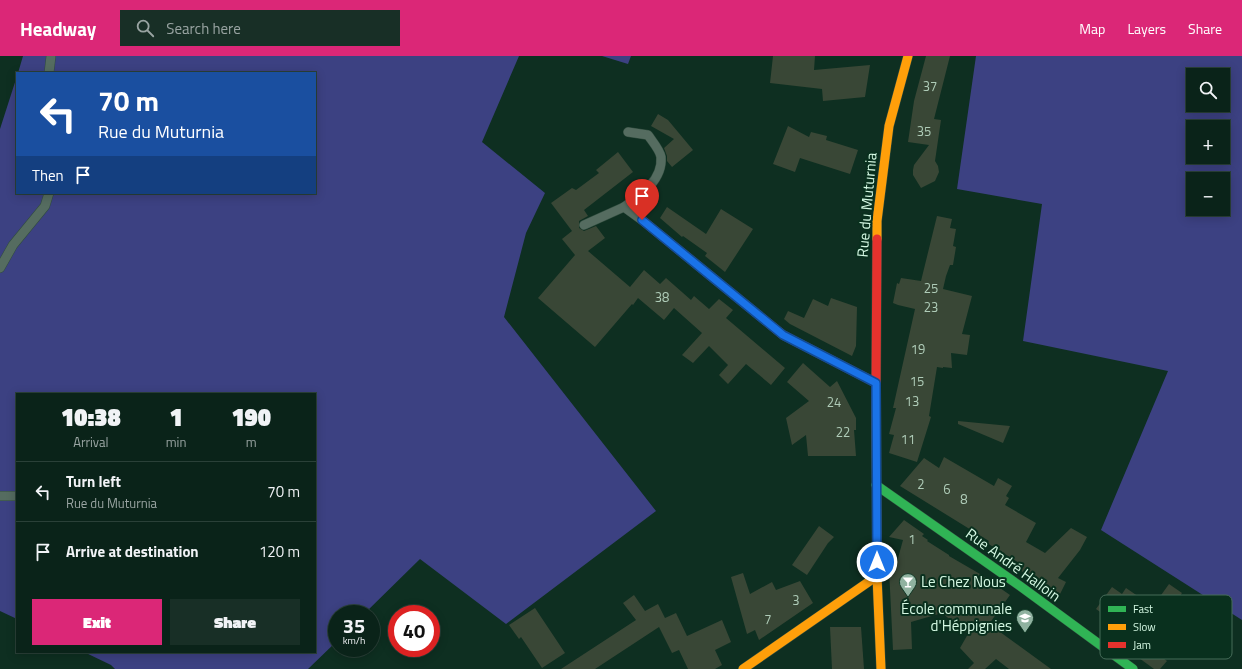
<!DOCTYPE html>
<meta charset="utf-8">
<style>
:root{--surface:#0a2319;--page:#182f26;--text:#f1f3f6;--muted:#99a4a2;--line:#2a4038;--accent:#db2777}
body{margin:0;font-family:"Titillium Web",sans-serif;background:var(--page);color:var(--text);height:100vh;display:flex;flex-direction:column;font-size:15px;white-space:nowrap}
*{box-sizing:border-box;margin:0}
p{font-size:13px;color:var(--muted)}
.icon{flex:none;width:22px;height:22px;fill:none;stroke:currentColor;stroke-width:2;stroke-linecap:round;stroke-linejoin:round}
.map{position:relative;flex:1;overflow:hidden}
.details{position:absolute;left:16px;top:337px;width:300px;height:260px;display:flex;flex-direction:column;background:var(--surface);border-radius:0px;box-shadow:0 2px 10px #0003,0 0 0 1px var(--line)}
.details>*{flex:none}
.banner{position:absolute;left:16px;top:16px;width:300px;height:122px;border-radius:0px;box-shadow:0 2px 10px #0003,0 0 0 1px var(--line);background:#1a4fa0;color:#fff;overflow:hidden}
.controls{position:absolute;left:1186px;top:12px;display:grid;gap:8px}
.controls a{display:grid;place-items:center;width:44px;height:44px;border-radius:0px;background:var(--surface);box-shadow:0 2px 10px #0003,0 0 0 1px var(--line);font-size:20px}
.speed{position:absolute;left:328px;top:549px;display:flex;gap:8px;font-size:20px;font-weight:700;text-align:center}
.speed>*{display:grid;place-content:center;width:52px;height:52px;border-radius:50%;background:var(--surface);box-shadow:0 2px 10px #0003,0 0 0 1px var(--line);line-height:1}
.speed small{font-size:10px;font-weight:400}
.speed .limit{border:6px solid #d22;background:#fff;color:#111}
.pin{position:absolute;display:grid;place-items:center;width:34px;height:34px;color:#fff;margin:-41px -17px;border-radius:50% 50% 50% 0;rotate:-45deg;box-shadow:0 0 4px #0007}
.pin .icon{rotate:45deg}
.me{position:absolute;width:44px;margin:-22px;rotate:0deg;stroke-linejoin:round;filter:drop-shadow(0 0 3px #0008)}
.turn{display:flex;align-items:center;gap:14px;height:84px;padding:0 16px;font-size:18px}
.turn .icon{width:52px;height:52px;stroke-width:2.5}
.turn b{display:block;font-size:28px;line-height:34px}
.then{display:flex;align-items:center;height:38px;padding:0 16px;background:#0003;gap:8px;font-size:15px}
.eta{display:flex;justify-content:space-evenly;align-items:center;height:68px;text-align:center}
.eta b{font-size:24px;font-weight:800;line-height:28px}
.cta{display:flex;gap:8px;margin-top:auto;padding:8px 16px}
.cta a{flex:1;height:46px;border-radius:0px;background:var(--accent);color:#fff;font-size:16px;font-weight:800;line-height:46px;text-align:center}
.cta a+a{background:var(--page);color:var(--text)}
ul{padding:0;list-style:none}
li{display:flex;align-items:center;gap:12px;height:60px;padding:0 16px;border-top:1px solid var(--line)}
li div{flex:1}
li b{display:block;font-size:15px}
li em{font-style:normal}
header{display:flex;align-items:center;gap:24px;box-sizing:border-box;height:56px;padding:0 20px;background:var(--accent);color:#fff}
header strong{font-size:19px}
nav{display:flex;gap:22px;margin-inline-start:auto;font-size:14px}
.search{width:280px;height:36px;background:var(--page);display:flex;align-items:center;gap:10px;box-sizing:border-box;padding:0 14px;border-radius:0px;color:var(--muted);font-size:15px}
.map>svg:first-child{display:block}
</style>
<header>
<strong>Headway</strong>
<div class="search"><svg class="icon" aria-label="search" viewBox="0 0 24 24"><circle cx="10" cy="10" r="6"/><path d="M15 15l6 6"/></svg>Search here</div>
<nav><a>Map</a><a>Layers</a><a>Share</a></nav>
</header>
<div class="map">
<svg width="1242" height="613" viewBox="0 0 1242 613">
<rect width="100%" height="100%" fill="#0e2f21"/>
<g fill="#3c4182" fill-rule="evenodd">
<polygon points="23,0 519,0 482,86 545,137 526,177 504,261 656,455 506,568 420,503 364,558 337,558 337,585 308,613 115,613 111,609 84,596 315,596 315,338 17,338 17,563 0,555 0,73 17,20 17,137 315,137 315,17 18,17"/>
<polygon points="602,0 631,0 628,8"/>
<path d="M976 0H1242V564L1101 474 1168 315 1023 285 1042 148 957 133ZM1193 19H1223V49H1193ZM1193 71H1223V101H1193ZM1193 123H1223V153H1193Z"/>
</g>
<g fill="#394736">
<polygon points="773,0 815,0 814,14 870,9 865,41 823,45 822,33 770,27"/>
<polygon points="926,0 950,0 934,63 941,64 935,105 938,110 939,116 935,125 921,132 913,119 913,114 914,109 929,89 908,86 914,45"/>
<polygon points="658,58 668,64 693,94 672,111 667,105 667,100 664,92 674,83 651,70"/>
<polygon points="788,70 809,81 811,76 827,80 826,84 858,94 850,118 800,102 795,116 773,108"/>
<polygon points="618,96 633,116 584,154 588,160 579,165 579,172 584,175 596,170 605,182 588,195 630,231 644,214 660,228 666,222 691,244 694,240 709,253 719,243 733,254 726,262 785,312 771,329 746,308 728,328 719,319 728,309 709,290 693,307 682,299 702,277 674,252 664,264 638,242 633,249 632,248 595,291 538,242 575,199 562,183 572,175 551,147 572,132 576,134 599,117 596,114"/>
<polygon points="667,151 706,178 721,153 753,173 725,216 705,200 707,197 683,180 682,181 660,162"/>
<polygon points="937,160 952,163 950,172 956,173 953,190 956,191 953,209 950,209 946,220 943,233 972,240 962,278 970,279 967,299 951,297 952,312 943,311 943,312 937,311 929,360 931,361 917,406 889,397 894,379 889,378 896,352 893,352 915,253 898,249 893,247 897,227 899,228 901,222 921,225"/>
<polygon points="831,242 857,251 856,290 852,300 790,268 784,263 788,255 804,262 813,243 828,250"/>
<polygon points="803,307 830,331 837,325 856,362 856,374 854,374 856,400 808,400 806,379 792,389 786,362 809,345 787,326"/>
<polygon points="958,365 1010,370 1003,387 958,368"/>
<polygon points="944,401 994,430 998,422 1012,430 1006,440 1009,442 1005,449 1036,467 1026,486 1045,497 1071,472 1087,481 1080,494 1058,522 1066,526 1060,538 1021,515 1024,510 987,487 989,485 900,430 924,402 939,412"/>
<polygon points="904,464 924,478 922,480 928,484 927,485 949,499 949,500 980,518 1010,539 989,568 1051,613 1009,613 996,603 985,613 968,613 974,607 960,592 968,578 942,557 911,566 912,593 893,594 889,513 895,513 903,484 889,481"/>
<polygon points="819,470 834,481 828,487 807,519 792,509"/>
<polygon points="743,517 750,538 772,526 776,534 800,525 813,547 759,584 755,574 747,578 731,521"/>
<polygon points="1169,528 1182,537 1167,559 1154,549"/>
<polygon points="1112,531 1122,538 1126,532 1145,545 1124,573 1096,553"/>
<polygon points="634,539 645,555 658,548 665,562 676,557 687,580 722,564 731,586 715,594 722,609 715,613 688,613 679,594 672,597 659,571 595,613 561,613 636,564 623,547"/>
<polygon points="535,552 565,597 542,612 521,581 519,583 509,569"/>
<polygon points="830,571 861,571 864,613 832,613"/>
<polygon points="1148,591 1167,605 1160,613 1154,613 1139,602"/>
</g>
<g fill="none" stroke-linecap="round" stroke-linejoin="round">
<g stroke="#314d3f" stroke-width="10">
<g id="lane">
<polyline points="49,17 51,0"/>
<path d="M624 151C641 139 663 124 661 101 660 94 652 85 648 79L628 76"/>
<polyline points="584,169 624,151 642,164"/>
<polyline points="0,212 13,189 45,150 49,137"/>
<polyline points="0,440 17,440"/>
</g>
</g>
<g stroke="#314d3f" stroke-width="10">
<polyline id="fast" points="876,429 1020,530 1133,613"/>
</g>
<g stroke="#314d3f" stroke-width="10">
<g id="slow">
<polyline points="877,183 877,165 889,70 908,0"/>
<polyline points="876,330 877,520 881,613"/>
<polyline points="743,613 877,520"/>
</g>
</g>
<g stroke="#314d3f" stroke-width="10">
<g id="jam">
<polyline points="642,164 783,279 876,327"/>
<polyline points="876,330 877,183"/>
</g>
</g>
<use href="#lane" stroke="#556c60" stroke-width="9"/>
<use href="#fast" stroke="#30b455" stroke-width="9"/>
<use href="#slow" stroke="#ff9f0a" stroke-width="9"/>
<use href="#jam" stroke="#e5322d" stroke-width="9"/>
</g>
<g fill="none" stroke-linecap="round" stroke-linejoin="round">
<g stroke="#114b97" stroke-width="10">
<polyline id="route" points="642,164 783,279 876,327 877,506"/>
</g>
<use href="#route" stroke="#1a73e8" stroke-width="7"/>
</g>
<defs>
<g id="bar-pin" transform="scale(0.9)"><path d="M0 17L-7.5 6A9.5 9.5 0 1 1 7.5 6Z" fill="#90b2a0" stroke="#09301e"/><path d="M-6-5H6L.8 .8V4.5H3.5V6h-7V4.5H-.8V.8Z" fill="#fff"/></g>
<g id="school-pin" transform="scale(0.9)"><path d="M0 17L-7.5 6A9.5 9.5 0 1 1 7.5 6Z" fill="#90b2a0" stroke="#09301e"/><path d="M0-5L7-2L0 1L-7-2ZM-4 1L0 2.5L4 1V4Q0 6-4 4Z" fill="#fff"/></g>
</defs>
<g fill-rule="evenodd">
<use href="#bar-pin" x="908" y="526"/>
<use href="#school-pin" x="1025" y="562"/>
</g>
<g text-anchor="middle" stroke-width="4" stroke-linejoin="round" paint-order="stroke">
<g font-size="13" fill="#afccb8">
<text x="930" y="35">37</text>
<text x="924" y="80">35</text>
<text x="931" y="237">25</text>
<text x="662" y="246">38</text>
<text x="931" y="256">23</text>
<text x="918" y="298">19</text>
<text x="917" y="330">15</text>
<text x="912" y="350">13</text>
<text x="834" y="351">24</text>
<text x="843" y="381">22</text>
<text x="908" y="388">11</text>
<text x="921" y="433">2</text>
<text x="947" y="438">6</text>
<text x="964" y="448">8</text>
<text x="912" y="488">1</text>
<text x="796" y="549">3</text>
<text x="768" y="568">7</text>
</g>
<g font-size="15" fill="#d6f9e4" stroke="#09301e">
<text transform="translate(867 149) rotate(-85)" y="5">Rue du Muturnia</text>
<text transform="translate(1013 509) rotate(36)" y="5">Rue André Halloin</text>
</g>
<g font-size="15" fill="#d6f9e4" stroke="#09301e" text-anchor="start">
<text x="921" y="531">Le Chez Nous</text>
<text x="1012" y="558" text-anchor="end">École communale<tspan x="1012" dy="17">d'Héppignies</tspan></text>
</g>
</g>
<rect x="1100" y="539" width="132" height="64" rx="6" fill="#09301e" stroke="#466c59" stroke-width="1"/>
<rect x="1108" y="550" width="18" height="6" fill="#30b455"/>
<rect x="1108" y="568" width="18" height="6" fill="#ff9f0a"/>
<rect x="1108" y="586" width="18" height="6" fill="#e5322d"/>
<g font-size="11" fill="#d6f9e4">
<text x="1133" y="557">Fast</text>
<text x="1133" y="575">Slow</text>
<text x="1133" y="593">Jam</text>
</g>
</svg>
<div class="controls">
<a><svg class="icon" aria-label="search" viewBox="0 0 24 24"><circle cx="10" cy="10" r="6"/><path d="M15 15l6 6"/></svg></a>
<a>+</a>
<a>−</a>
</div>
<div class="speed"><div>35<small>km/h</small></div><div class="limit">40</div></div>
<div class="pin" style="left:642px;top:164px;background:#d93025"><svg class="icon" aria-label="arrive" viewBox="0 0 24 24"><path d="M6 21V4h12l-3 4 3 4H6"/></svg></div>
<svg class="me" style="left:877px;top:506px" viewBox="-20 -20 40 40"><circle r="17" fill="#1a73e8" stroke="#fff" stroke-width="3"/><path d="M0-11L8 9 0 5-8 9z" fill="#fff"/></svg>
<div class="banner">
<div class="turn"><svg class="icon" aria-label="left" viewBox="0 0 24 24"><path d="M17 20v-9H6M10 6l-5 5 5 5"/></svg><div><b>70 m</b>Rue du Muturnia</div></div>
<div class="then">Then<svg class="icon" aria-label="arrive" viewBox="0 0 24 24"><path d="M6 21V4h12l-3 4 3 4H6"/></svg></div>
</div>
<section class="details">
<div class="eta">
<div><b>10:38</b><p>Arrival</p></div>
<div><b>1</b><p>min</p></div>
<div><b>190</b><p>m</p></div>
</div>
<ul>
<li><svg class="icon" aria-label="left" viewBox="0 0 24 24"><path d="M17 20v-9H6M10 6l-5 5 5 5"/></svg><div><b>Turn left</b><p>Rue du Muturnia</p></div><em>70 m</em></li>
<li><svg class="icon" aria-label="arrive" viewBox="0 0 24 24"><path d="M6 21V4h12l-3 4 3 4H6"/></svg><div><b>Arrive at destination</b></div><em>120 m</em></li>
</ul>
<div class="cta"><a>Exit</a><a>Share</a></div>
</section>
</div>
